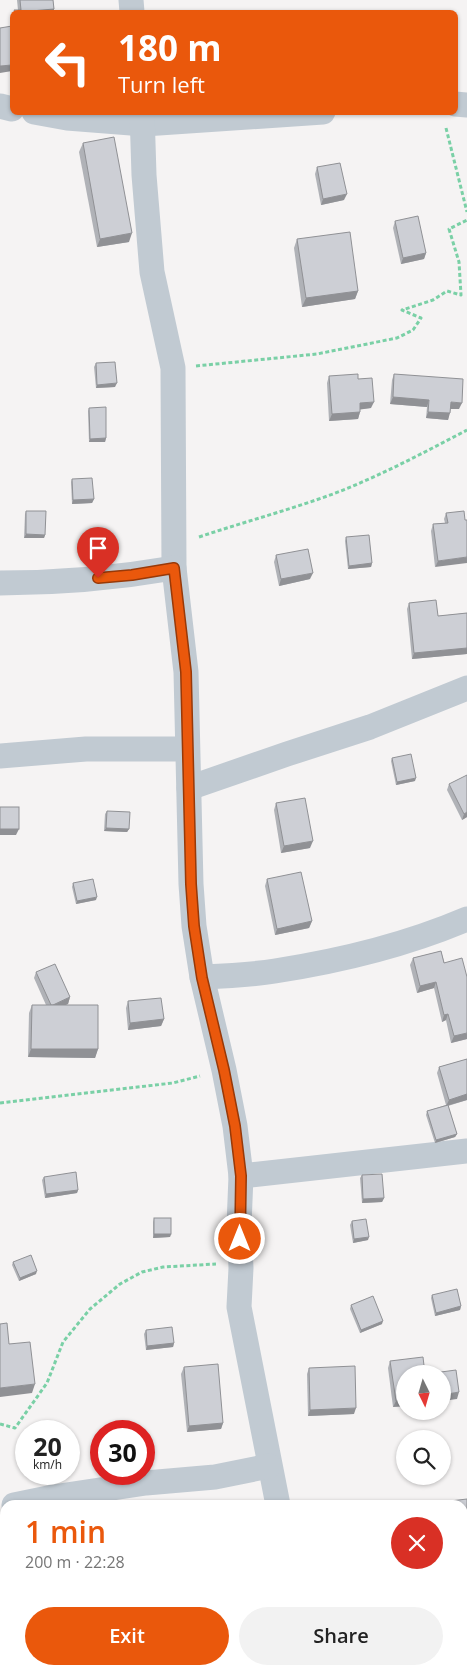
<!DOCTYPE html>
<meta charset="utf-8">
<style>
:root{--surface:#fff;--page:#f2f2f2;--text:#222;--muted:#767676;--accent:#ea580c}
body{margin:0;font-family:"Open Sans",sans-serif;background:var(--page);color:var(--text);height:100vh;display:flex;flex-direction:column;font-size:19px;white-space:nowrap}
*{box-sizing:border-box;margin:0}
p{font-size:16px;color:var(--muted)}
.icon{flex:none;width:28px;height:28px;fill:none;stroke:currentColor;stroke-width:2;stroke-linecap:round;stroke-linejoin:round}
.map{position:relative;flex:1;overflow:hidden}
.drawer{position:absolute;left:0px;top:1500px;width:468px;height:175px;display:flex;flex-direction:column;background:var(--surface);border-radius:15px 15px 0 0;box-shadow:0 1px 4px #0004}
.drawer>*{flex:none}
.hud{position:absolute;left:10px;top:10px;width:448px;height:105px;border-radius:8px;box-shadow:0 1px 4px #0004;background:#ea580c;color:#fff;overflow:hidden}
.needle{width:32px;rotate:175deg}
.fabs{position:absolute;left:396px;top:1365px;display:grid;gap:10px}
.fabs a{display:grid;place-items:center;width:55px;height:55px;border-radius:50%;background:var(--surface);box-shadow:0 1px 4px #0004;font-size:25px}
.speed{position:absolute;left:15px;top:1420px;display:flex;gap:10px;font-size:25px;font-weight:700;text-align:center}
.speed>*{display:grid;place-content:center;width:65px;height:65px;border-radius:50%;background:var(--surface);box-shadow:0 1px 4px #0004;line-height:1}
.speed small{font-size:12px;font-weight:400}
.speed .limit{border:8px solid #d22;background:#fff;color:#111}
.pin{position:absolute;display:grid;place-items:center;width:42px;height:42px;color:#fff;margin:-51px -21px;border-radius:50% 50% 50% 0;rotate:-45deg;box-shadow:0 0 5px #0007}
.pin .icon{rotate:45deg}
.me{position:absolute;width:55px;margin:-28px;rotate:0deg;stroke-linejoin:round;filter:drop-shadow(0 0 4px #0008)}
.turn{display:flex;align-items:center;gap:18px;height:105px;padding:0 25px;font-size:22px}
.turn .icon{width:65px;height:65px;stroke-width:2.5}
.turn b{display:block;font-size:35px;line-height:42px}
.round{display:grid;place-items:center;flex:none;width:52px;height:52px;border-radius:26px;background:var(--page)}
.head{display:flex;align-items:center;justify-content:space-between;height:85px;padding:0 25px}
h1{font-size:30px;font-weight:600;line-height:38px;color:var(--accent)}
.action{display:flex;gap:10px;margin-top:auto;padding:10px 25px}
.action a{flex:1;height:58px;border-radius:30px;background:var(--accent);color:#fff;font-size:20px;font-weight:600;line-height:58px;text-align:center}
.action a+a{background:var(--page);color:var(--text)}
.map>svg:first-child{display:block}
</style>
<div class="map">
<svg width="467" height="1675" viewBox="0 0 467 1675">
<rect width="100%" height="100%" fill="#f5f3f3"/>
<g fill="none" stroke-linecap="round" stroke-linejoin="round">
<g stroke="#7ad0a6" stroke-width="3" stroke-dasharray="4 2.5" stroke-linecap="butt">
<polyline points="446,128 467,212"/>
<polyline points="196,366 317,354 397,338 413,330 421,318 402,310 433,300 447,291 461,295 459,262 449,229 467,220"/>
<path d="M199 537C244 522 289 510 333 494 380 476 423 453 467 430"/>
<polyline points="0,1103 173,1083 200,1076"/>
<polyline points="0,1424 15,1428 47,1383 63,1342 90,1309 120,1284 142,1272 163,1267 216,1264"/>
</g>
<g stroke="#c1cad2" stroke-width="25">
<polyline points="131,0 132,12"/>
<polyline points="455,104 467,105"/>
<polyline points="0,106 12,109"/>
<polyline points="34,112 67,118 144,124 323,112"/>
<polyline points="142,112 144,175 152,272 173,368 174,568 186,672 191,884 194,926 202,977 224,1070 235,1126 241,1176 239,1225 241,1268 239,1307 278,1505"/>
<path d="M0 583C59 583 116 578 174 568"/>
<polyline points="0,756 86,749 187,749"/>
<polyline points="189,788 287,754 370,727 467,688"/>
<path d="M202 977C226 976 251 975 275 971 340 961 406 945 467 919"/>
<polyline points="241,1176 467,1151"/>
<polyline points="14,1505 53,1497 146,1483 215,1477 269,1466"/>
<polyline points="299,1675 299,1670"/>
</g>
</g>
<g fill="#b0b2b7">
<polygon points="17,0 53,0 54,9 53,12 14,12 14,10 18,10"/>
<polygon points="83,143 129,242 97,247 79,152"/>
<polygon points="317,167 344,200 321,205 315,174"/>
<polygon points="395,221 426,253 424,259 401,264 393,228"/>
<polygon points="297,239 358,291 355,299 302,307 294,248"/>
<polygon points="96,363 115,387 96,388 94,367"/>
<polygon points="394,374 459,409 450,409 448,420 426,418 427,407 390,404 392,380"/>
<polygon points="329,376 358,379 371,408 360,409 360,412 358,419 329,421 327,383"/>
<polygon points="89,408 106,438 105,442 89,442 88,411"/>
<polygon points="72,479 94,499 92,503 72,504 71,482"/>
<polygon points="26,511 45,535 44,538 24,538 25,514"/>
<polygon points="446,513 465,520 435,567 431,531 433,524 445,523 444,519"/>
<polygon points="346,537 372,563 371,567 348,569 345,541"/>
<polygon points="276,555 310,579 279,586 274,562"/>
<polygon points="409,603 438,616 467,613 467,654 412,659 407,609"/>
<polygon points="392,758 415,781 396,785 391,761"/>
<polygon points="449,784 467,817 462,820 447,790"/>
<polygon points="276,803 310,848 281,853 274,810"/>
<polygon points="107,811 129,829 127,832 104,831 105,814"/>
<polygon points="267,879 312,921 309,928 275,935 265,886"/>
<polygon points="73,883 96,900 76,904 72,887"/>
<polygon points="441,951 467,1039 451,1043 446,1020 442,1022 434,988 417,993 410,965 413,958"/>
<polygon points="36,972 70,997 68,1004 65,1005 98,1049 95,1058 28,1057 29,1013 32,1005 46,1005 34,978"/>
<polygon points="128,1001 164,1019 161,1026 128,1030 126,1008"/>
<polygon points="467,1059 467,1100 448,1106 457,1134 455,1137 435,1143 426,1115 427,1111 446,1105 437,1073 439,1067"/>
<polygon points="362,1175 384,1198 382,1202 362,1203 360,1178"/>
<polygon points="44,1177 78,1190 77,1193 45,1198 42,1180"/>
<polygon points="154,1218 171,1234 170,1237 153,1238 153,1222"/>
<polygon points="352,1221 368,1240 353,1243 350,1225"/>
<polygon points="13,1262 36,1274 19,1281 12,1265"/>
<polygon points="432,1295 461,1306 460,1310 435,1316 431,1298"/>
<polygon points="351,1305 382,1324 360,1333 350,1309"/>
<polygon points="146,1330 174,1343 173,1347 146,1350 144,1334"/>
<polygon points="390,1361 405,1374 405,1406 393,1407 388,1368"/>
<polygon points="184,1367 223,1423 221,1429 187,1432 181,1374"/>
<polygon points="309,1368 354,1414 308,1416 307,1374"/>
</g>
<g fill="#909195">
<polygon points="54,9 53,12 30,12 31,11"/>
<polygon points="12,65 12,71 0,73 0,66"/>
<polygon points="347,194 344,200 321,205 323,199"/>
<polygon points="132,233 129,242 97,247 100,239"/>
<polygon points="426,253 424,259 401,264 403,258"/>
<polygon points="358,291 355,299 302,307 306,298"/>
<polygon points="117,383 115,387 96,388 97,385"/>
<polygon points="393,397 429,400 427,407 390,404"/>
<polygon points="374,402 371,408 357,410 360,403"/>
<polygon points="451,402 462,403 459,409 448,409"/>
<polygon points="360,412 358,419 329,421 332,414"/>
<polygon points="428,412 450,413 448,420 426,418"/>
<polygon points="106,438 105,442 89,442 90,439"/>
<polygon points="94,499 92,503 72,504 73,500"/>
<polygon points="26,534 45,535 44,538 24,538"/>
<polygon points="467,557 467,563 435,567 438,561"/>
<polygon points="372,563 371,567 348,569 349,566"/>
<polygon points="313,573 310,579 279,586 281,579"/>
<polygon points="467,648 467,654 412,659 414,653"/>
<polygon points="416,778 415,781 396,785 397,782"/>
<polygon points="467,812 467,817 462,820 464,814"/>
<polygon points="106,828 129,829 127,832 104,831"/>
<polygon points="0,829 19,829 16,835 0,835"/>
<polygon points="313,841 310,848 281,853 284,846"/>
<polygon points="97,897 96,900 76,904 77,901"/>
<polygon points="312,921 309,928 275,935 277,929"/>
<polygon points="436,982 434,988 417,993 420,986"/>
<polygon points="70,997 68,1004 49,1012 52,1006"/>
<polygon points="448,1014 446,1020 442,1022 444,1015"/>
<polygon points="164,1019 161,1026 128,1030 130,1023"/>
<polygon points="467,1033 467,1039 451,1043 454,1036"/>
<polygon points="31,1049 98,1049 95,1058 28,1057"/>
<polygon points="467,1094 467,1100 446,1106 449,1100"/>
<polygon points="457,1134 455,1137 435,1143 436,1140"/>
<polygon points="78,1190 77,1193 45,1198 46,1194"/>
<polygon points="384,1198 382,1202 362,1203 363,1199"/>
<polygon points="154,1234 171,1234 170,1237 153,1238"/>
<polygon points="369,1237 368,1240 353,1243 354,1239"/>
<polygon points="37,1271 36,1274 19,1281 20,1278"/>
<polygon points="461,1306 460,1310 435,1316 436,1313"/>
<polygon points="383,1321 382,1324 360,1333 361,1330"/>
<polygon points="174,1343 173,1347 146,1350 147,1346"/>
<polygon points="35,1384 32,1393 0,1397 0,1388"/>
<polygon points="459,1392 457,1399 442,1401 442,1395"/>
<polygon points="405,1400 405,1406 393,1407 396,1401"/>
<polygon points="356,1408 354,1414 308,1416 310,1410"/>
<polygon points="223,1423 221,1429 187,1432 189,1426"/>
<polygon points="73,1464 72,1467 69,1468 69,1465"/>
<rect x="462" y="1519" width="5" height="3"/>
</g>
<g fill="#cdcfd5" stroke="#909195">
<polygon points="20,0 53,0 54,9 31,11 31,12 15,12 14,10 21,10"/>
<polygon points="12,26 12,65 0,66 0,28"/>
<polygon points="114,137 132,233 100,239 83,143"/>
<polygon points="340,163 347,194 323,199 317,167"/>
<polygon points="418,216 426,253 403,258 395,221"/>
<polygon points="350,232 358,291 306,298 297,239"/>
<polygon points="115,362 117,383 97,385 96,363"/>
<polygon points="358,374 358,379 372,378 374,402 360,403 360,412 332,414 329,376"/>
<polygon points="394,374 463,379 462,403 451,402 450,413 428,412 429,400 393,397"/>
<polygon points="106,407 106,438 90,439 89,408"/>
<polygon points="92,478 94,499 73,500 72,479"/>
<polygon points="26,511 46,511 45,535 26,534"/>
<polygon points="464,511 465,520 467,520 467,557 438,561 433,524 448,523 446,513"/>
<polygon points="369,535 372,563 349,566 346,537"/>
<polygon points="308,549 313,573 281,579 276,555"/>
<polygon points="436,600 438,616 467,613 467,648 414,653 409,603"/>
<polygon points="411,754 416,778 397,782 392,758"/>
<polygon points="467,775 467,812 464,814 449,784"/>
<polygon points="305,798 313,841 284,846 276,803"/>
<rect x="0" y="807" width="19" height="22"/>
<polygon points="107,811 130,812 129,829 106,828"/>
<polygon points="301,872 312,921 277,929 267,879"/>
<polygon points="93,879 97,897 77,901 73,883"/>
<polygon points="441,951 444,963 462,958 467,977 467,1033 454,1036 448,1014 444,1015 436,982 420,986 413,958"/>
<polygon points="55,964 70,997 53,1005 51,1005 36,972"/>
<polygon points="161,998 164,1019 130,1023 128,1001"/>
<polygon points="32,1005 98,1005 98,1049 31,1049"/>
<polygon points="467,1059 467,1094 449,1100 439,1067"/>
<polygon points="448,1105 457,1134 436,1140 427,1111"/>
<polygon points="76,1172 78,1190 46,1194 44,1177"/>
<polygon points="382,1174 384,1198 363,1199 362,1175"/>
<rect x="154" y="1218" width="17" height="16"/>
<polygon points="366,1219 369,1237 354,1239 352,1221"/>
<polygon points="31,1255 37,1271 20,1278 13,1262"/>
<polygon points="457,1289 461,1306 436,1313 432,1295"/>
<polygon points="373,1296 383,1321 361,1330 351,1305"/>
<polygon points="7,1323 9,1344 30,1342 35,1384 0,1388 0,1324"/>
<polygon points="172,1327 174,1343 147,1346 146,1330"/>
<polygon points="423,1357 425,1374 405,1374 405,1400 396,1401 390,1361"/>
<polygon points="218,1364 223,1423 189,1426 184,1367"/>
<polygon points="355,1366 356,1408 310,1410 309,1368"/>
<polygon points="456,1370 459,1392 442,1395 442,1374 426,1374"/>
<polygon points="69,1451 71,1451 73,1464 69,1465"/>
<polygon points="467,1499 467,1519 462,1519 462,1505 450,1505 450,1501"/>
</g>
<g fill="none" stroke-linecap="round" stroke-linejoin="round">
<g stroke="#983908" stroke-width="12">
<polyline id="route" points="98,578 132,575 174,568 186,672 191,884 194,926 202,978 224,1070 235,1126 241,1176 240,1239"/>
</g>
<use href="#route" stroke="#ea580c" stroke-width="9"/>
</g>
</svg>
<div class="fabs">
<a><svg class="needle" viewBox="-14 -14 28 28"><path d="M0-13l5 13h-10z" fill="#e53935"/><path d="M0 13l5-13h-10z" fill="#767676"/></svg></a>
<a><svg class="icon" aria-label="search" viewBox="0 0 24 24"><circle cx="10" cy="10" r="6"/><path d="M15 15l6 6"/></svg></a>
</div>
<div class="speed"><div>20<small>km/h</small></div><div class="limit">30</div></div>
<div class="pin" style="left:98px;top:578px;background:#d93025"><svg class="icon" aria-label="arrive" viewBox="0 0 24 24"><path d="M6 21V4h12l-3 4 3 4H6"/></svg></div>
<svg class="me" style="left:240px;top:1239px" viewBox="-20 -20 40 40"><circle r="17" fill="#ea580c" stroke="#fff" stroke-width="3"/><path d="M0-11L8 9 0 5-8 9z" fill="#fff"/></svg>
<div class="hud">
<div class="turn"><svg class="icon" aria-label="left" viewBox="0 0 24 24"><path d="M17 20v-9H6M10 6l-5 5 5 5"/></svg><div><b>180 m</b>Turn left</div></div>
</div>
<section class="drawer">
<div class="head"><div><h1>1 min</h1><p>200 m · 22:28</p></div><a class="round" style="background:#d93025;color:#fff"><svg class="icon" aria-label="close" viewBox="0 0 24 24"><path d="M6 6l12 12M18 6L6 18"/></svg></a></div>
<div class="action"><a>Exit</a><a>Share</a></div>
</section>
</div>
